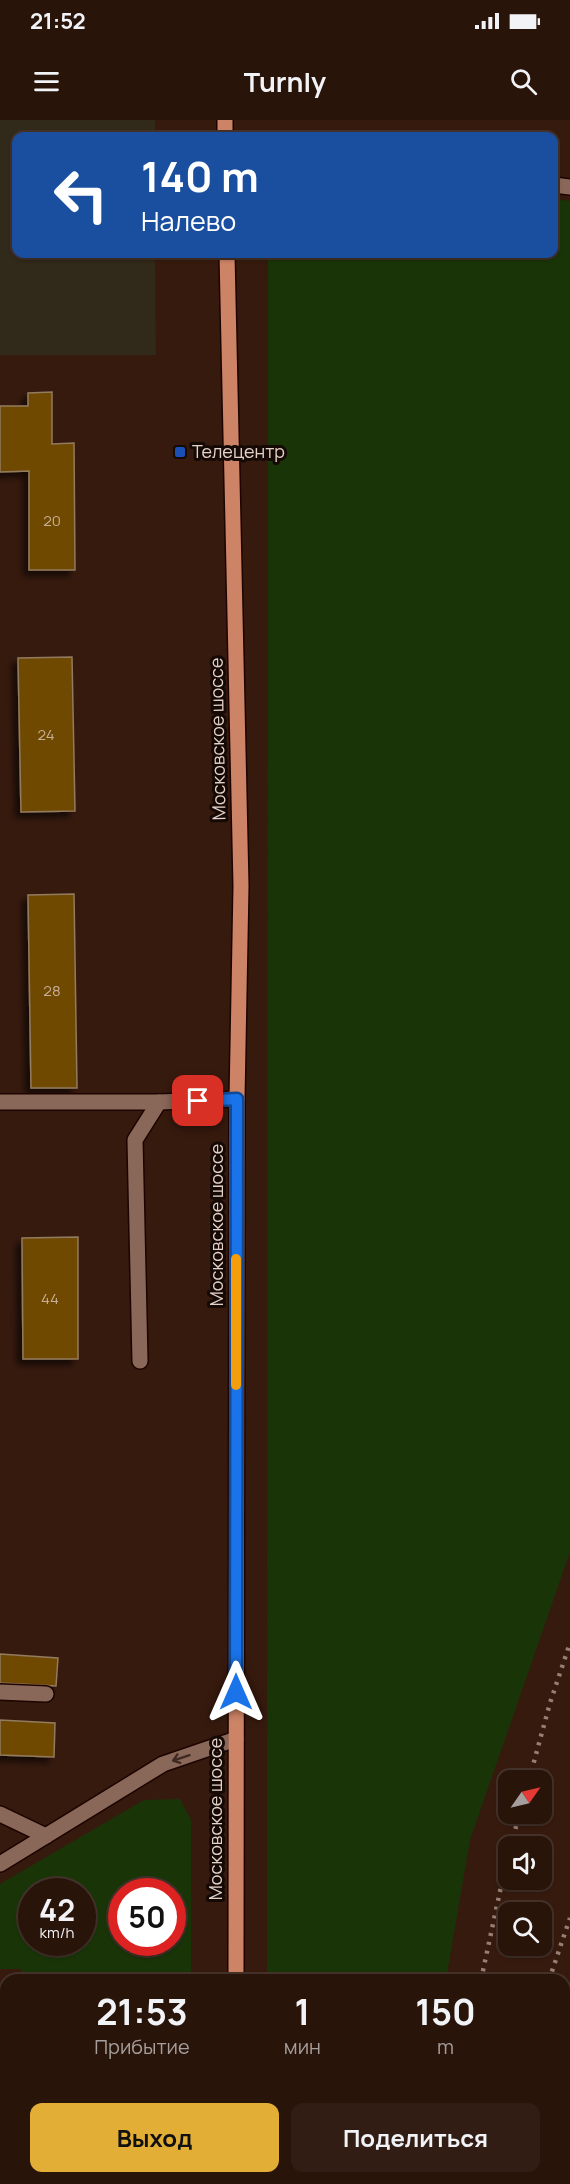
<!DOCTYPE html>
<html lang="ru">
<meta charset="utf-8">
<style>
:root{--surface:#29140a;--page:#311d13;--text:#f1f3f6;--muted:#a59e9c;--line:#45332b;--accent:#e3ae35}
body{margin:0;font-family:Manrope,sans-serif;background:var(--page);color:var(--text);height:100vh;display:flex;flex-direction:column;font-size:22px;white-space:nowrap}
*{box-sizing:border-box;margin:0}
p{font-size:20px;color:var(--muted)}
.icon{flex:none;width:33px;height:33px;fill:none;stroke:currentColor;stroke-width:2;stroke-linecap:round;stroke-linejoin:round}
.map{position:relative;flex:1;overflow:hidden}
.sheet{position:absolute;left:0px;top:1854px;width:570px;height:210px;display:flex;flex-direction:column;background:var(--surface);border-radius:18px 18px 0 0;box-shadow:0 2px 4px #0004,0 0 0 2px var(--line)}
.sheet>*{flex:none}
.banner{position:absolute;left:12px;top:12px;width:546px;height:126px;border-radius:12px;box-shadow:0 2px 4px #0004,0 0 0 2px var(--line);background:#1a4fa0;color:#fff;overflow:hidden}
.needle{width:39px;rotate:56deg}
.controls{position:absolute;left:498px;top:1650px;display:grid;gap:12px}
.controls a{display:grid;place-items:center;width:54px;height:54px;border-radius:12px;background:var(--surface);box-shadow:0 2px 4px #0004,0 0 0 2px var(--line);font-size:30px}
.speed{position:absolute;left:18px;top:1758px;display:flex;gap:12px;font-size:30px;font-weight:700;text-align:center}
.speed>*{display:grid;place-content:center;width:78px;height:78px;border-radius:50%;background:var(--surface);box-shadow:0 2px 4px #0004,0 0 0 2px var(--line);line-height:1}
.speed small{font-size:15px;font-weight:400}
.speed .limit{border:9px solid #d22;background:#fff;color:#111}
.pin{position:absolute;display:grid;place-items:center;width:51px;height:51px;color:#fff;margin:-26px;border-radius:12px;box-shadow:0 3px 9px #0006}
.me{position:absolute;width:66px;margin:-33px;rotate:0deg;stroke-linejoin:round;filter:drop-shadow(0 0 4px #0008)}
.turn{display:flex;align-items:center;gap:21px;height:126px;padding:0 30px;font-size:27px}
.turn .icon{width:78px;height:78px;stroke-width:2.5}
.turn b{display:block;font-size:42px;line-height:51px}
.eta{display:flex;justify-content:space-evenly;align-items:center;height:102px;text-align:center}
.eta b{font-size:36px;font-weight:700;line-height:42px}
.action{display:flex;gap:12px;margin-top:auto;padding:12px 30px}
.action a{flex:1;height:69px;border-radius:12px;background:var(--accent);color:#111;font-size:24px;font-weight:700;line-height:69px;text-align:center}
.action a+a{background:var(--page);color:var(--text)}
.status{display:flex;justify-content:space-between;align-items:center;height:42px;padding:0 30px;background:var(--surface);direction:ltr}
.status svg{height:16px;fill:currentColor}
header{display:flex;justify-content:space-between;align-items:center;height:78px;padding:0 30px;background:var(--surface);font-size:27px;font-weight:700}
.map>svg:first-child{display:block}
</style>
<div class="status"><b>21:52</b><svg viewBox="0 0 49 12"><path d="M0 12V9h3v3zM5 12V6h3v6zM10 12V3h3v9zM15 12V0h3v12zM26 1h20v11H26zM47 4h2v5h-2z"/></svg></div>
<header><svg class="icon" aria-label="menu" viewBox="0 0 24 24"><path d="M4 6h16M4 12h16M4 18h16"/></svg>Turnly<svg class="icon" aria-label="search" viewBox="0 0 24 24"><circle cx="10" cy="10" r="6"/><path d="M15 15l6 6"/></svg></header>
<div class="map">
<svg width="570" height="2064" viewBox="0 0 570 2064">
<defs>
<filter id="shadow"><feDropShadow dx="-5.5" dy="5.5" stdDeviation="3" flood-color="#0009"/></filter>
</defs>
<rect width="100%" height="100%" fill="#371a0e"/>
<polygon fill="#312919" points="0,0 155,0 155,16 16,16 16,134 155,134 156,235 0,235"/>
<g fill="#193508" fill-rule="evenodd">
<polygon points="554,79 570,81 570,1432 470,1720 446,1860 267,1860 268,134 554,134"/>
<path d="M180 1679 191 1700V1860H21V1849H0V1764L144 1680ZM32 1772H82V1822H32ZM122 1772H172V1822H122Z"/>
<polygon points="6,2026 6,2058 190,2058 190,2064 0,2064 0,2027"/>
<polygon points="267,2058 413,2058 412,2064 267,2064"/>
</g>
<g fill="#704804" stroke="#927b5e" stroke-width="1.5" filter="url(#shadow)">
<polygon points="52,272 52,324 74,323 75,450 29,450 29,351 0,352 0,286 28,286 28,273"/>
<polygon points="72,537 75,691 21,692 18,538"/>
<polygon points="74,774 77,968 31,968 28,775"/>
<polygon points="78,1117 78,1239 23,1239 22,1118"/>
<polygon points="0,1534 58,1538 56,1566 0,1563"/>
<polygon points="0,1600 55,1603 54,1637 0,1635"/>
</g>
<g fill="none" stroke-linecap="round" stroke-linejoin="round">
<g stroke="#1d0400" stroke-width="18">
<g id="minor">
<polyline points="554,65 570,67"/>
<polyline points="0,982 159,982 237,979"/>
<polyline points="140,1241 135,1020 159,982"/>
<polyline points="0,1572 46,1574"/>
<polyline points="0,1694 46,1716"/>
<polyline points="0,1744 163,1644 236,1619"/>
</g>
</g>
<g stroke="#1d0400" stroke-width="18">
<g id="major">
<polyline points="225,16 225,0"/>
<polyline points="227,134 241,766 237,979 236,1860"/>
<polyline points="236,2058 236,2064"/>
</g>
</g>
<use href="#minor" stroke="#8a6859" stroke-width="15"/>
<use href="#major" stroke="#cc8366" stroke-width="15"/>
<g stroke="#977f75" stroke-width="4.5" stroke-dasharray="3 6" stroke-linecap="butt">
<polyline points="529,1660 550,1583 570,1523"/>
<polyline points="510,1726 520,1694"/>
<polyline points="481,1860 508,1734"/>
<polyline points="549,1860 570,1798"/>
<polyline points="442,2064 443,2058"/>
<polyline points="491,2064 493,2058"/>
</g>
</g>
<defs><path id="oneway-shaft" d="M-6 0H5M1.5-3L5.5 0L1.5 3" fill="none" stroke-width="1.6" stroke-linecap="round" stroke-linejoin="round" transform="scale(1.5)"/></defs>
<use stroke="#3e2a22" href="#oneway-shaft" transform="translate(181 1638) rotate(162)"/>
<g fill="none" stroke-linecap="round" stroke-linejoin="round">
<g stroke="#114b97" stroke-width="15">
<polyline id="route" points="198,981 237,979 236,1572"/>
</g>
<use href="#route" stroke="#1a73e8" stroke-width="10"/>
<polyline stroke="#f59e0b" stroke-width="10" points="236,1265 236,1139"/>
</g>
<rect fill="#1a4fb4" stroke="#150905" stroke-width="2" x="174" y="326" width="12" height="12" rx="3"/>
<g text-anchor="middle" stroke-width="6" stroke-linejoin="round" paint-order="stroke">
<g font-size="15" fill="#c7af97">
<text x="52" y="406">20</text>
<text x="46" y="620">24</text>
<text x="52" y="876">28</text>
<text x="50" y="1184">44</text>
</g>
<g font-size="18" fill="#e4d1c8" stroke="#150905" text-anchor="start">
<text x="192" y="338">Телецентр</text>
</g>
<g font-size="18" fill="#e4d1c8" stroke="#150905">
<text transform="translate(218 619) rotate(-91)" y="6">Московское шоссе</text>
<text transform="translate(217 1105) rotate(-90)" y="6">Московское шоссе</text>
<text transform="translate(216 1699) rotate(-90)" y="6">Московское шоссе</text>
</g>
</g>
</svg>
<div class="controls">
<a><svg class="needle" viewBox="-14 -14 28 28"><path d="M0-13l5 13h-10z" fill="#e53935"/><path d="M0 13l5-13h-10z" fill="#a59e9c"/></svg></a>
<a><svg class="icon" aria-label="sound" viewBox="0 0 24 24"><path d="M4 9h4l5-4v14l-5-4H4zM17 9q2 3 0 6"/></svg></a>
<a><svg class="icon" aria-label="search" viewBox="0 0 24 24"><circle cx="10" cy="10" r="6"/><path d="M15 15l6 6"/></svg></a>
</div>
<div class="speed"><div>42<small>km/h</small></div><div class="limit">50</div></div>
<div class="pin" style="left:198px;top:981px;background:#d93025"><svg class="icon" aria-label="arrive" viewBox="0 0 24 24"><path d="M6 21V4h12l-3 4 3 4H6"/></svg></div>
<svg class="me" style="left:236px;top:1572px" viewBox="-20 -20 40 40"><path d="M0-17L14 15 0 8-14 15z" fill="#1a73e8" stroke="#fff" stroke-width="4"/></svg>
<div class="banner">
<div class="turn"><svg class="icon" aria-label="left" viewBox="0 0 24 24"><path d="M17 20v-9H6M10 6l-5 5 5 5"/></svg><div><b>140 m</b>Налево</div></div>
</div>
<section class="sheet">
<div class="eta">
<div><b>21:53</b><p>Прибытие</p></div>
<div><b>1</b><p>мин</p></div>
<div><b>150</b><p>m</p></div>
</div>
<div class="action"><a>Выход</a><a>Поделиться</a></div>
</section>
</div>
